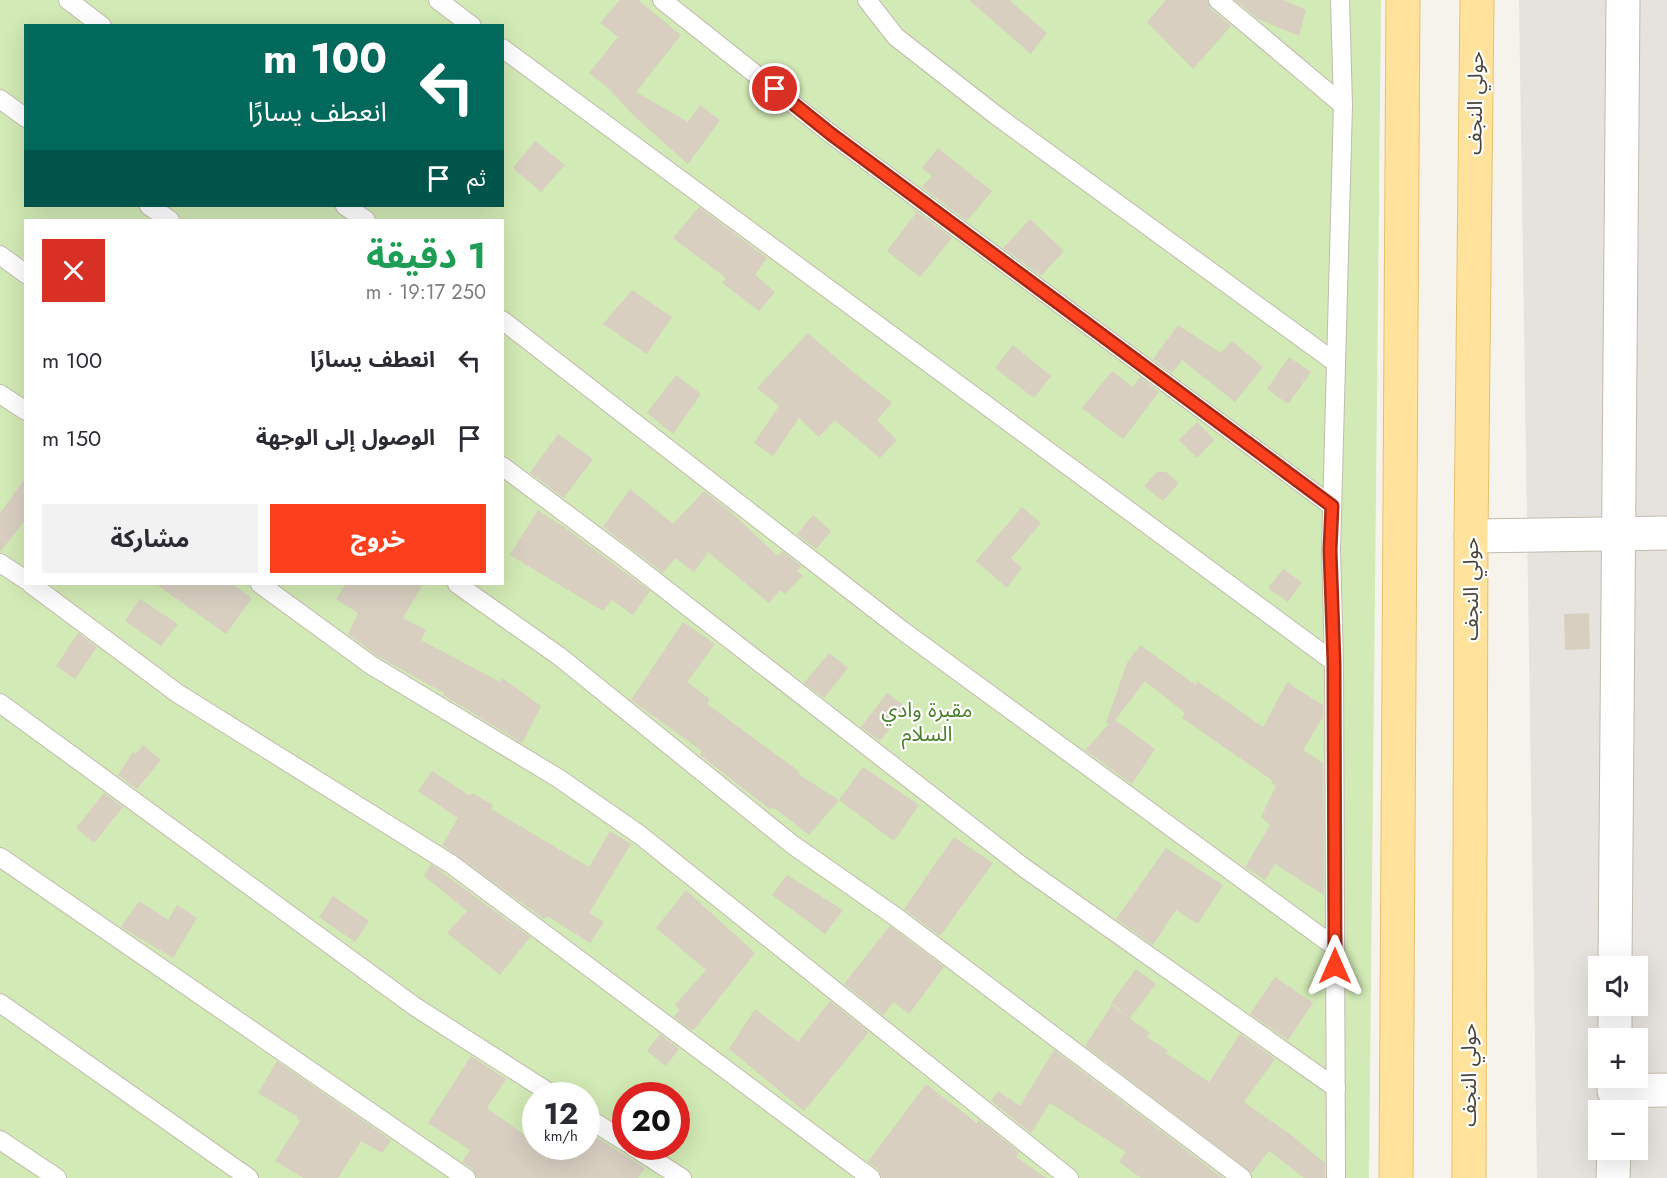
<!DOCTYPE html>
<html lang="ar">
<meta charset="utf-8">
<style>
:root{--surface:#fff;--page:#f2f2f3;--text:#2b2b33;--muted:#7c7c81;--accent:#fc3f1d}
body{margin:0;font-family:Jost,"Noto Sans Arabic",sans-serif;background:var(--page);color:var(--text);direction:rtl;height:100vh;display:flex;flex-direction:column;font-size:22px;white-space:nowrap}
*{box-sizing:border-box;margin:0}
p{font-size:20px;color:var(--muted)}
.icon{flex:none;width:33px;height:33px;fill:none;stroke:currentColor;stroke-width:2;stroke-linecap:round;stroke-linejoin:round}
.map{position:relative;flex:1;overflow:hidden;direction:ltr}
.details{position:absolute;left:24px;top:219px;width:480px;height:366px;display:flex;flex-direction:column;background:var(--surface);border-radius:0px;box-shadow:0 6px 24px #0002;direction:rtl}
.details>*{flex:none}
.banner{position:absolute;left:24px;top:24px;width:480px;height:183px;border-radius:0px;box-shadow:0 6px 24px #0002;direction:rtl;background:#00695c;color:#fff;overflow:hidden}
.fabs{position:absolute;left:1588px;top:956px;display:grid;gap:12px}
.fabs a{display:grid;place-items:center;width:60px;height:60px;border-radius:0px;background:var(--surface);box-shadow:0 6px 24px #0002;font-size:30px}
.speed{position:absolute;left:522px;top:1082px;display:flex;gap:12px;font-size:30px;font-weight:700;text-align:center}
.speed>*{display:grid;place-content:center;width:78px;height:78px;border-radius:50%;background:var(--surface);box-shadow:0 6px 24px #0002;line-height:1}
.speed small{font-size:15px;font-weight:400}
.speed .limit{border:9px solid #d22;background:#fff;color:#111}
.pin{position:absolute;display:grid;place-items:center;width:51px;height:51px;color:#fff;margin:-26px;border:3px solid #fff;border-radius:50%;box-shadow:0 2px 6px #0007}
.me{position:absolute;width:66px;margin:-33px;rotate:0deg;stroke-linejoin:round;filter:drop-shadow(0 0 4px #0008)}
.turn{display:flex;align-items:center;gap:21px;height:126px;padding:0 18px;font-size:27px}
.turn .icon{width:78px;height:78px;stroke-width:2.5}
.turn b{display:block;font-size:42px;line-height:51px}
.then{display:flex;align-items:center;height:57px;padding:0 18px;background:#0003;gap:12px;font-size:22px}
.round{display:grid;place-items:center;flex:none;width:63px;height:63px;border-radius:0px;background:var(--page)}
.head{display:flex;align-items:center;justify-content:space-between;height:102px;padding:0 18px}
h1{font-size:36px;font-weight:700;line-height:45px;color:#1e9e55}
.primary-button{display:flex;gap:12px;margin-top:auto;padding:12px 18px}
.primary-button a{flex:1;height:69px;border-radius:0px;background:var(--accent);color:#fff;font-size:24px;font-weight:700;line-height:69px;text-align:center}
.primary-button a+a{background:var(--page);color:var(--text)}
ul{padding:0;list-style:none}
li{display:flex;align-items:center;gap:18px;height:78px;padding:0 18px}
li div{flex:1}
li b{display:block;font-size:22px}
li em{font-style:normal}
.map>svg:first-child{display:block}
</style>
<div class="map">
<svg width="1667" height="1178" viewBox="0 0 1667 1178">
<rect width="100%" height="100%" fill="#f6f3ec"/>
<path fill="#e6e2dd" fill-rule="evenodd" d="M1519 0H1667V1178H1537ZM1599 966H1638V1005H1599ZM1599 1038H1638V1077H1599ZM1599 1110H1638V1149H1599Z"/>
<path fill="#d2eab5" fill-rule="evenodd" d="M0 0H1381L1369 1178H0ZM26 26H502V206H26ZM26 220H502V584H26ZM536 1095H586V1146H536ZM626 1095H676V1146H626Z"/>
<g fill="#d8cfc1">
<polygon points="620,0 638,0 681,35 636,92 688,122 700,105 720,120 688,164 635,117 608,88 589,73 618,37 600,23"/>
<polygon points="969,0 1009,0 1047,33 1031,54"/>
<polygon points="1166,0 1207,0 1211,9 1231,26 1193,69 1147,22"/>
<polygon points="1235,0 1284,0 1306,10 1299,36 1258,19"/>
<polygon points="535,141 565,165 541,192 513,168"/>
<polygon points="938,148 992,191 967,221 922,187 932,176 922,168"/>
<polygon points="906,204 952,238 920,277 887,251 916,213"/>
<polygon points="699,207 767,258 755,275 775,292 759,311 722,283 726,278 673,238"/>
<polygon points="1030,219 1064,251 1041,276 1003,248"/>
<polygon points="632,290 672,317 647,354 603,324"/>
<polygon points="1178,325 1221,353 1232,341 1263,367 1235,402 1182,360 1172,373 1153,359"/>
<polygon points="808,333 842,363 892,403 877,420 897,440 880,458 835,420 819,437 799,418 773,456 754,443 779,406 757,388"/>
<polygon points="1013,345 1051,376 1034,398 995,368"/>
<polygon points="1289,357 1311,372 1288,404 1267,389"/>
<polygon points="1112,371 1133,387 1140,377 1159,392 1123,439 1082,408"/>
<polygon points="676,375 701,394 673,434 647,413"/>
<polygon points="1197,422 1214,440 1197,458 1179,440"/>
<polygon points="558,434 593,459 564,498 530,473"/>
<polygon points="1157,472 1166,472 1179,483 1163,501 1144,486"/>
<polygon points="26,477 26,519 0,552 0,513"/>
<polygon points="630,489 673,524 704,491 731,512 778,556 782,551 801,566 797,571 803,576 785,594 780,590 769,603 708,552 694,572 675,558 663,573 603,527"/>
<polygon points="1022,507 1041,523 1011,558 1022,568 1007,588 976,561"/>
<polygon points="538,510 564,527 650,591 633,615 612,600 603,611 510,555"/>
<polygon points="813,515 831,531 816,549 797,534"/>
<polygon points="1283,569 1302,582 1288,602 1268,588"/>
<polygon points="156,584 232,584 252,598 226,634"/>
<polygon points="346,584 423,584 403,618 426,630 421,640 500,682 502,678 541,706 522,743 443,695 444,693 377,656 348,634 358,613 336,599"/>
<polygon points="140,599 178,624 161,646 125,621"/>
<polygon points="1589,613 1590,649 1565,650 1564,614"/>
<polygon points="683,622 715,644 687,682 710,699 707,704 800,772 798,774 839,800 809,835 773,807 771,810 700,755 702,751 631,700"/>
<polygon points="78,633 97,647 75,679 56,666"/>
<polygon points="1140,645 1196,685 1197,681 1263,727 1288,681 1294,687 1323,705 1323,717 1303,750 1323,763 1324,895 1275,864 1265,880 1245,867 1270,825 1261,817 1276,786 1271,783 1273,781 1182,718 1185,713 1145,681 1115,720 1155,749 1132,784 1085,750 1109,724 1106,723 1127,663"/>
<polygon points="829,653 848,668 824,698 804,683"/>
<polygon points="887,693 906,707 880,741 861,727"/>
<polygon points="143,745 161,760 137,789 118,775 133,752 136,754"/>
<polygon points="863,767 919,805 894,841 839,800"/>
<polygon points="432,771 470,796 472,793 493,805 491,809 589,867 610,831 631,844 589,913 604,922 590,943 547,916 544,919 442,845 458,818 418,791"/>
<polygon points="104,793 123,807 94,843 76,828"/>
<polygon points="954,837 993,863 940,936 904,909"/>
<polygon points="1166,848 1223,885 1198,924 1176,910 1153,945 1116,919"/>
<polygon points="431,864 530,937 500,975 447,933 467,911 424,876"/>
<polygon points="787,875 843,910 825,934 772,895"/>
<polygon points="686,890 755,953 693,1031 674,1017 680,1010 675,1005 706,970 656,928"/>
<polygon points="333,896 369,921 355,942 319,917"/>
<polygon points="139,901 168,920 177,905 197,918 173,958 121,927"/>
<polygon points="890,926 944,967 909,1014 894,1002 883,1015 844,984"/>
<polygon points="1136,969 1156,984 1130,1018 1111,1003"/>
<polygon points="1275,977 1313,1003 1288,1040 1250,1014"/>
<polygon points="830,1001 869,1032 804,1111 729,1049 755,1009 798,1042"/>
<polygon points="1112,1005 1150,1033 1147,1037 1168,1051 1166,1053 1209,1082 1240,1034 1275,1059 1244,1102 1291,1135 1325,1163 1325,1178 1304,1178 1269,1151 1252,1173 1085,1046"/>
<polygon points="660,1034 679,1049 666,1066 647,1051"/>
<polygon points="1054,1050 1223,1178 1141,1178 1119,1162 1126,1152 1050,1103 1031,1133 991,1101 998,1091 1020,1106"/>
<polygon points="471,1056 506,1079 487,1108 536,1143 536,1146 586,1146 586,1131 645,1168 638,1178 477,1178 473,1169 462,1162 470,1150 428,1123"/>
<polygon points="277,1061 391,1140 382,1153 361,1141 338,1178 303,1178 275,1161 300,1121 297,1119 298,1117 258,1093"/>
<polygon points="926,1084 977,1123 979,1120 1019,1152 1016,1157 1046,1178 882,1178 878,1169 868,1162"/>
</g>
<g fill="none" stroke-linecap="round" stroke-linejoin="round">
<g stroke="#c2bbae" stroke-width="20">
<g id="service">
<polyline points="68,0 102,26"/>
<polyline points="438,0 472,26"/>
<polyline points="662,0 831,134 1332,506"/>
<polyline points="867,0 896,37 997,116 1336,363"/>
<polyline points="1218,0 1343,105"/>
<polyline points="502,48 1334,662"/>
<polyline points="0,99 26,118"/>
<polyline points="149,206 170,220"/>
<polyline points="345,206 366,220"/>
<polyline points="0,255 26,274"/>
<polyline points="502,320 903,631 1335,947"/>
<polyline points="0,394 26,411"/>
<polyline points="502,466 624,557 1023,867 1336,1088"/>
<polyline points="0,563 26,580"/>
<polyline points="31,584 177,693 451,864 871,1178"/>
<polyline points="260,584 371,665 558,778 640,835 1069,1178"/>
<polyline points="457,584 559,656 793,845 896,917 1242,1178"/>
<polyline points="0,703 414,1006 553,1095"/>
<polyline points="0,857 466,1178"/>
<polyline points="0,1003 249,1178"/>
<polyline points="586,1117 626,1142"/>
<polyline points="0,1140 57,1178"/>
<polyline points="632,1146 682,1178"/>
<polyline points="1336,1178 1334,662 1331,550 1343,105 1340,0"/>
</g>
</g>
<g stroke="#c2bbae" stroke-width="35">
<g id="minor">
<polyline points="1471,536 1667,533"/>
<polyline points="1615,966 1623,0"/>
<polyline points="1615,1038 1615,1005"/>
<polyline points="1614,1091 1667,1090"/>
<polyline points="1613,1178 1614,1149"/>
</g>
</g>
<g stroke="#e6c16a" stroke-width="35">
<g id="primary">
<polyline points="1396,1178 1403,0"/>
<polyline points="1469,1178 1471,536 1477,0"/>
</g>
</g>
<use href="#service" stroke="#fff" stroke-width="18"/>
<use href="#minor" stroke="#fff" stroke-width="33"/>
<use href="#primary" stroke="#ffe39c" stroke-width="33"/>
</g>
<g fill="none" stroke-linecap="round" stroke-linejoin="round">
<g stroke="#a42913" stroke-width="15">
<polyline id="route" points="775,89 831,134 1332,506 1330,550 1334,662 1335,966"/>
</g>
<use href="#route" stroke="#fc3f1d" stroke-width="10"/>
</g>
<g text-anchor="middle" stroke-width="4.5" stroke-linejoin="round" paint-order="stroke">
<g font-size="21" fill="#4b4439" stroke="#fff">
<text transform="translate(1475 103) rotate(-89)" y="7">حولي النجف</text>
<text transform="translate(1471 589) rotate(-90)" y="7">حولي النجف</text>
<text transform="translate(1469 1075) rotate(-90)" y="7">حولي النجف</text>
</g>
<g font-size="21" fill="#4a7f2a" stroke="#fff">
<text x="927" y="717">مقبرة وادي<tspan x="927" dy="24">السلام</tspan></text>
</g>
</g>
</svg>
<div class="fabs">
<a><svg class="icon" aria-label="sound" viewBox="0 0 24 24"><path d="M4 9h4l5-4v14l-5-4H4zM17 9q2 3 0 6"/></svg></a>
<a>+</a>
<a>−</a>
</div>
<div class="speed"><div>12<small>km/h</small></div><div class="limit">20</div></div>
<div class="pin" style="left:775px;top:89px;background:#d93025"><svg class="icon" aria-label="arrive" viewBox="0 0 24 24"><path d="M6 21V4h12l-3 4 3 4H6"/></svg></div>
<svg class="me" style="left:1335px;top:966px" viewBox="-20 -20 40 40"><path d="M0-17L14 15 0 8-14 15z" fill="#fc3f1d" stroke="#fff" stroke-width="4"/></svg>
<div class="banner">
<div class="turn"><svg class="icon" aria-label="left" viewBox="0 0 24 24"><path d="M17 20v-9H6M10 6l-5 5 5 5"/></svg><div><b>100 m</b>انعطف يسارًا</div></div>
<div class="then">ثم<svg class="icon" aria-label="arrive" viewBox="0 0 24 24"><path d="M6 21V4h12l-3 4 3 4H6"/></svg></div>
</div>
<section class="details">
<div class="head"><div><h1>1 دقيقة</h1><p>250 m · 19:17</p></div><a class="round" style="background:#d93025;color:#fff"><svg class="icon" aria-label="close" viewBox="0 0 24 24"><path d="M6 6l12 12M18 6L6 18"/></svg></a></div>
<ul>
<li><svg class="icon" aria-label="left" viewBox="0 0 24 24"><path d="M17 20v-9H6M10 6l-5 5 5 5"/></svg><div><b>انعطف يسارًا</b></div><em>100 m</em></li>
<li><svg class="icon" aria-label="arrive" viewBox="0 0 24 24"><path d="M6 21V4h12l-3 4 3 4H6"/></svg><div><b>الوصول إلى الوجهة</b></div><em>150 m</em></li>
</ul>
<div class="primary-button"><a>خروج</a><a>مشاركة</a></div>
</section>
</div>
